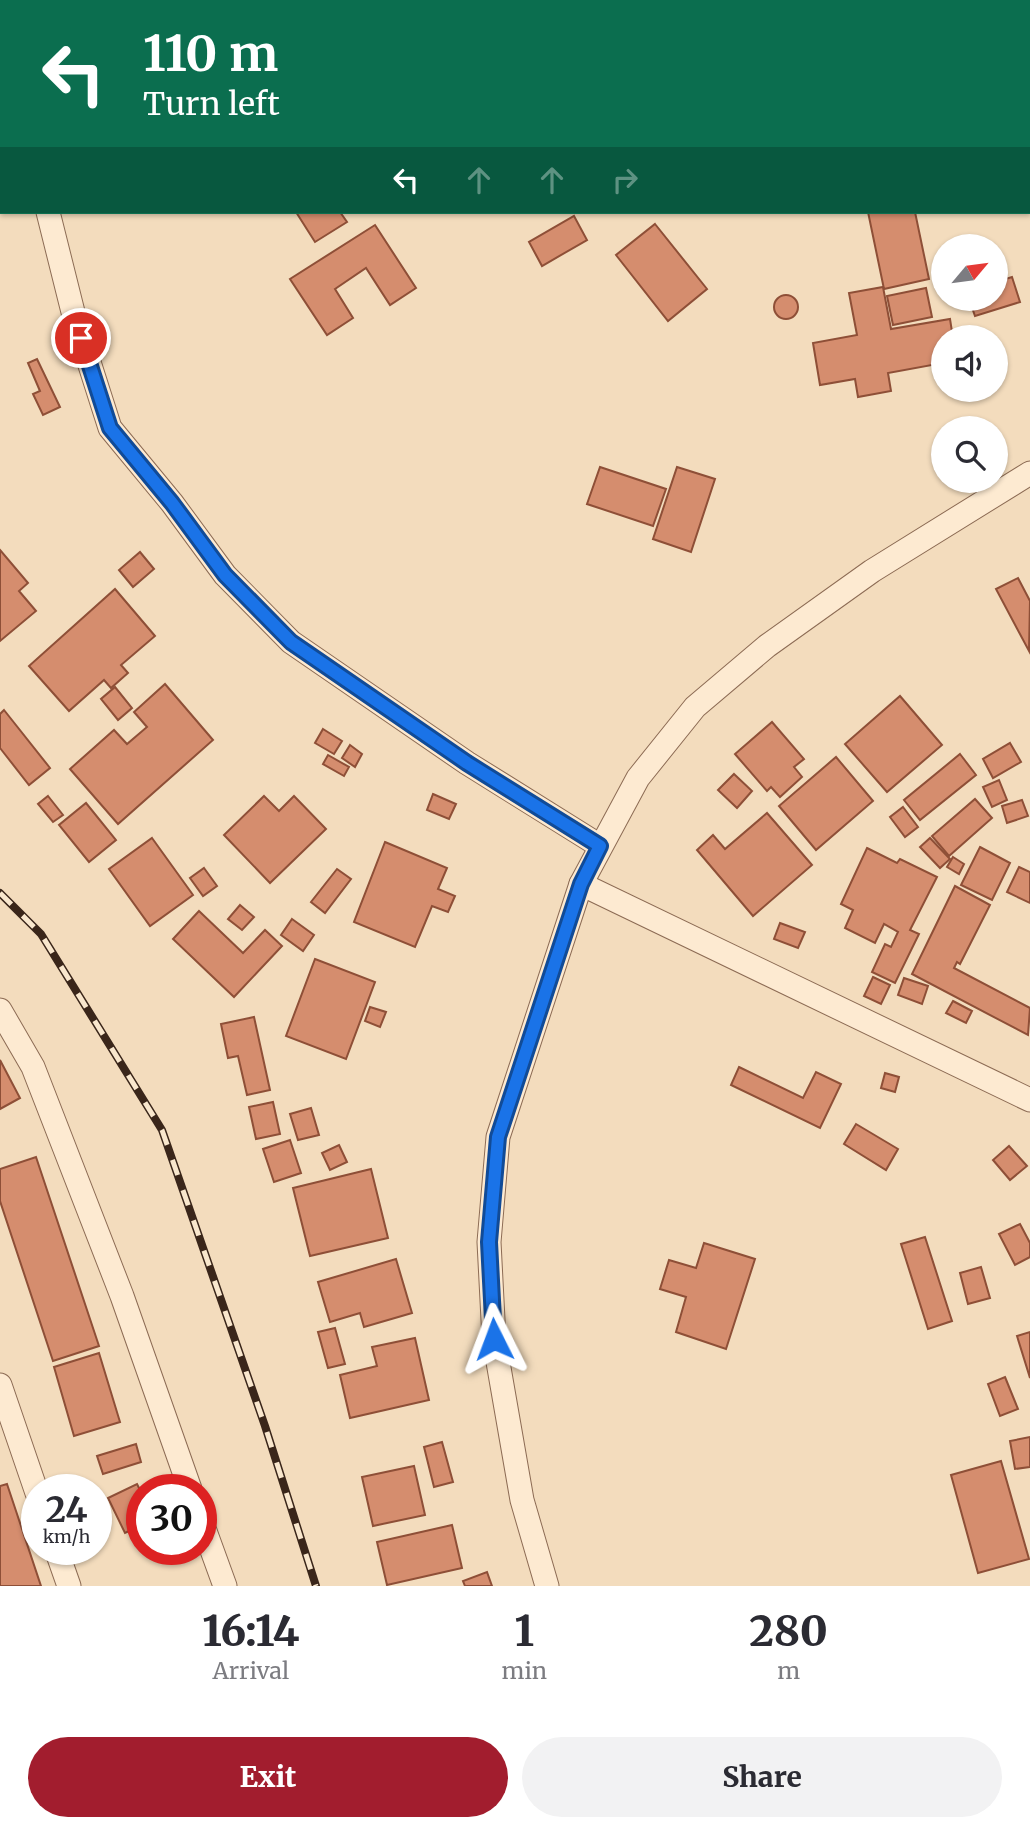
<!DOCTYPE html>
<style>
:root{--surface:#fff;--page:#f2f2f3;--text:#2b2b33;--muted:#7c7c81;--accent:#a21d2e}
body{margin:0;font-family:Merriweather,serif;background:var(--page);color:var(--text);height:100vh;display:flex;flex-direction:column;font-size:26px;white-space:nowrap}
*{box-sizing:border-box;margin:0}
p{font-size:23px;color:var(--muted)}
.icon{flex:none;width:38px;height:38px;fill:none;stroke:currentColor;stroke-width:2;stroke-linecap:round;stroke-linejoin:round}
.map{position:relative;height:1586px;overflow:hidden}
.details{display:flex;flex-direction:column;background:var(--surface);flex:1}
.details>*{flex:none}
.top-card{position:absolute;left:0px;top:0px;width:1031px;height:214px;box-shadow:0 2px 5px #0004;background:#0b6e4f;color:#fff;overflow:hidden}
.needle{width:46px;rotate:61deg}
.tools{position:absolute;left:931px;top:234px;display:grid;gap:14px}
.tools a{display:grid;place-items:center;width:77px;height:77px;border-radius:50%;background:var(--surface);box-shadow:0 2px 5px #0004;font-size:35px}
.speed{position:absolute;left:21px;top:1474px;display:flex;gap:14px;font-size:35px;font-weight:700;text-align:center}
.speed>*{display:grid;place-content:center;width:91px;height:91px;border-radius:50%;background:var(--surface);box-shadow:0 2px 5px #0004;line-height:1}
.speed small{font-size:18px;font-weight:400}
.speed .limit{border:10px solid #d22;background:#fff;color:#111}
.pin{position:absolute;display:grid;place-items:center;width:60px;height:60px;color:#fff;margin:-30px;border:4px solid #fff;border-radius:50%;box-shadow:0 2px 7px #0007}
.me{position:absolute;width:77px;margin:-38px;rotate:357deg;stroke-linejoin:round;filter:drop-shadow(0 0 5px #0008)}
.turn{display:flex;align-items:center;gap:24px;height:147px;padding:0 28px;font-size:32px}
.turn .icon{width:91px;height:91px;stroke-width:2.5}
.turn b{display:block;font-size:49px;line-height:60px}
.lanes{display:flex;align-items:center;height:66px;padding:0 28px;background:#0003;justify-content:center;gap:35px;direction:ltr}
.lanes .off{opacity:.35}
.eta{display:flex;justify-content:space-evenly;align-items:center;height:119px;text-align:center}
.eta b{font-size:42px;font-weight:800;line-height:49px}
.action{display:flex;gap:14px;margin-top:auto;padding:14px 28px}
.action a{flex:1;height:80px;border-radius:42px;background:var(--accent);color:#fff;font-size:28px;font-weight:800;line-height:80px;text-align:center}
.action a+a{background:var(--page);color:var(--text)}
.map>svg:first-child{display:block}
</style>
<div class="map">
<svg width="1030" height="1586" viewBox="0 0 1030 1586">
<rect width="100%" height="100%" fill="#f3dcbd"/>
<g fill="#d58d6e" stroke="#8e4f37" stroke-width="2">
<polygon points="505,0 586,0 587,2 506,2"/>
<polygon points="296,212 340,212 347,222 315,242"/>
<polygon points="868,212 915,212 929,279 884,289"/>
<polygon points="574,216 587,240 542,266 529,242"/>
<polygon points="655,224 707,289 668,321 616,255"/>
<polygon points="375,225 416,288 390,305 366,268 335,289 353,318 327,335 290,279"/>
<polygon points="1012,277 1020,302 975,316 969,299 996,299 996,282"/>
<polygon points="883,287 891,329 950,319 953,338 943,338 943,363 888,373 891,391 858,397 855,379 820,385 813,343 857,335 849,293"/>
<polygon points="926,288 932,317 893,325 887,296"/>
<circle cx="786" cy="307" r="12"/>
<polygon points="37,359 60,407 43,415 33,394 40,391 28,363"/>
<polygon points="600,467 666,489 653,526 587,504"/>
<polygon points="677,467 715,479 691,552 653,539"/>
<polygon points="0,550 28,583 19,591 36,611 0,641"/>
<polygon points="140,552 154,569 133,587 119,570"/>
<polygon points="1018,578 1030,601 1029,651 996,589"/>
<polygon points="115,589 155,636 121,665 128,673 111,688 104,680 69,711 29,666"/>
<polygon points="165,684 213,740 118,824 70,769 114,730 127,744 147,727 134,712"/>
<polygon points="115,687 132,708 118,720 101,699"/>
<polygon points="900,696 942,745 887,792 845,744"/>
<polygon points="4,710 50,768 29,785 0,748 0,714"/>
<polygon points="772,722 804,759 794,767 802,777 780,797 771,787 767,791 735,754"/>
<polygon points="323,729 342,741 334,754 315,743"/>
<polygon points="1010,743 1021,762 993,778 983,759"/>
<polygon points="350,745 362,754 355,767 342,758"/>
<polygon points="960,754 976,775 920,820 904,800"/>
<polygon points="328,755 349,767 344,776 323,764"/>
<polygon points="836,757 873,801 816,850 779,806"/>
<polygon points="734,774 752,791 737,808 718,790"/>
<polygon points="999,780 1007,800 992,807 983,787"/>
<polygon points="433,794 456,804 449,819 427,810"/>
<polygon points="48,796 63,815 53,822 38,804"/>
<polygon points="264,796 279,811 294,796 326,829 270,883 224,835"/>
<polygon points="975,799 992,818 949,856 932,836"/>
<polygon points="1022,800 1028,816 1007,823 1002,806"/>
<polygon points="86,803 116,840 89,862 59,825"/>
<polygon points="903,807 918,827 905,837 890,817"/>
<polygon points="767,813 812,865 753,916 697,850 713,835 725,849"/>
<polygon points="152,838 193,895 150,926 109,869"/>
<polygon points="930,838 950,859 940,868 920,847"/>
<polygon points="385,842 447,868 438,889 455,896 448,912 432,906 415,947 354,922"/>
<polygon points="980,847 1010,863 992,900 961,885"/>
<polygon points="867,848 897,863 900,859 937,877 910,930 919,934 895,983 872,972 885,944 891,947 898,932 884,924 875,943 845,928 853,910 841,904"/>
<polygon points="953,857 964,864 959,874 947,867"/>
<polygon points="1019,867 1030,872 1030,903 1007,892"/>
<polygon points="204,868 217,886 203,896 190,878"/>
<polygon points="337,869 351,879 325,913 311,902"/>
<polygon points="955,886 990,905 960,964 957,962 954,968 1030,1008 1028,1035 912,974"/>
<polygon points="240,905 254,917 242,930 228,919"/>
<polygon points="199,911 243,953 265,930 282,946 234,997 173,939"/>
<polygon points="292,919 314,935 303,951 281,935"/>
<polygon points="780,923 805,932 798,948 774,939"/>
<polygon points="315,959 375,982 346,1059 286,1036"/>
<polygon points="873,977 890,985 881,1004 864,996"/>
<polygon points="904,978 928,986 922,1004 898,995"/>
<polygon points="953,1001 972,1011 966,1023 946,1013"/>
<polygon points="370,1007 386,1012 380,1027 365,1021"/>
<polygon points="254,1017 270,1090 247,1095 238,1056 228,1058 221,1024"/>
<polygon points="0,1060 20,1098 0,1109"/>
<polygon points="739,1067 803,1098 816,1072 841,1084 820,1128 731,1085"/>
<polygon points="885,1073 899,1077 895,1092 881,1088"/>
<polygon points="273,1102 280,1134 256,1139 249,1107"/>
<polygon points="311,1108 319,1135 298,1140 290,1114"/>
<polygon points="856,1124 898,1149 886,1170 844,1144"/>
<polygon points="290,1140 301,1173 274,1182 263,1149"/>
<polygon points="339,1145 347,1162 330,1170 322,1153"/>
<polygon points="1009,1146 1027,1166 1010,1180 993,1160"/>
<polygon points="36,1157 99,1346 53,1361 0,1201 0,1169"/>
<polygon points="371,1169 388,1238 310,1256 293,1188"/>
<polygon points="1020,1224 1030,1243 1030,1257 1015,1265 999,1234"/>
<polygon points="925,1237 952,1321 928,1329 901,1244"/>
<polygon points="704,1243 755,1259 726,1349 676,1332 686,1297 660,1289 669,1260 696,1268"/>
<polygon points="396,1259 412,1313 364,1327 360,1313 330,1322 318,1282"/>
<polygon points="981,1267 990,1298 968,1304 960,1273"/>
<polygon points="335,1328 345,1364 328,1368 318,1332"/>
<polygon points="1030,1332 1030,1378 1017,1336"/>
<polygon points="415,1338 429,1400 350,1418 340,1375 377,1366 372,1347"/>
<polygon points="99,1353 120,1422 74,1436 54,1367"/>
<polygon points="1005,1377 1018,1409 1000,1416 988,1384"/>
<polygon points="1030,1437 1030,1467 1015,1469 1010,1441"/>
<polygon points="442,1442 453,1482 434,1487 424,1447"/>
<polygon points="136,1444 141,1462 103,1474 97,1456"/>
<polygon points="1001,1461 1029,1559 978,1573 951,1475"/>
<polygon points="414,1466 425,1515 373,1526 362,1477"/>
<polygon points="7,1484 41,1586 0,1586 0,1486"/>
<polygon points="137,1484 142,1494 142,1525 125,1533 108,1498"/>
<polygon points="452,1525 462,1568 387,1585 377,1542"/>
<polygon points="487,1572 492,1586 465,1586 463,1581"/>
</g>
<g fill="none" stroke-linecap="round" stroke-linejoin="round">
<g stroke="#8c6b54" stroke-width="25">
<g id="minor">
<polyline points="15,2 15,0"/>
<polyline points="0,12 2,12"/>
<polyline points="48,212 73,312 110,428 172,503 225,575 291,642 467,763 600,846"/>
<polyline points="581,884 1030,1100"/>
<polyline points="0,1010 33,1067 122,1296 190,1489"/>
<polyline points="0,1385 37,1493"/>
<polyline points="201,1520 225,1586"/>
<polyline points="56,1549 69,1586"/>
<polyline points="547,1586 522,1500 494,1339 489,1242 498,1137 581,884 638,778 695,707 767,646 872,571 1030,473"/>
</g>
</g>
<use href="#minor" stroke="#fdead1" stroke-width="23"/>
<g stroke="#3a261a" stroke-width="8">
<polyline id="rail" points="0,893 41,934 162,1130 265,1426 316,1586"/>
</g>
<use href="#rail" stroke="#f9e7cd" stroke-width="5" stroke-dasharray="16" stroke-linecap="butt"/>
</g>
<g fill="none" stroke-linecap="round" stroke-linejoin="round">
<g stroke="#114b97" stroke-width="18">
<polyline id="route" points="81,338 110,428 172,503 225,575 291,642 467,763 600,846 581,884 498,1137 489,1242 494,1339"/>
</g>
<use href="#route" stroke="#1a73e8" stroke-width="12"/>
</g>
</svg>
<div class="tools">
<a><svg class="needle" viewBox="-14 -14 28 28"><path d="M0-13l5 13h-10z" fill="#e53935"/><path d="M0 13l5-13h-10z" fill="#7c7c81"/></svg></a>
<a><svg class="icon" aria-label="sound" viewBox="0 0 24 24"><path d="M4 9h4l5-4v14l-5-4H4zM17 9q2 3 0 6"/></svg></a>
<a><svg class="icon" aria-label="search" viewBox="0 0 24 24"><circle cx="10" cy="10" r="6"/><path d="M15 15l6 6"/></svg></a>
</div>
<div class="speed"><div>24<small>km/h</small></div><div class="limit">30</div></div>
<div class="pin" style="left:81px;top:338px;background:#d93025"><svg class="icon" aria-label="arrive" viewBox="0 0 24 24"><path d="M6 21V4h12l-3 4 3 4H6"/></svg></div>
<svg class="me" style="left:494px;top:1339px" viewBox="-20 -20 40 40"><path d="M0-17L14 15 0 8-14 15z" fill="#1a73e8" stroke="#fff" stroke-width="4"/></svg>
<div class="top-card">
<div class="turn"><svg class="icon" aria-label="left" viewBox="0 0 24 24"><path d="M17 20v-9H6M10 6l-5 5 5 5"/></svg><div><b>110 m</b>Turn left</div></div>
<div class="lanes"><svg class="icon" aria-label="left" viewBox="0 0 24 24"><path d="M17 20v-9H6M10 6l-5 5 5 5"/></svg><svg class="icon off" aria-label="ahead" viewBox="0 0 24 24"><path d="M12 20V5M6 11l6-6 6 6"/></svg><svg class="icon off" aria-label="ahead" viewBox="0 0 24 24"><path d="M12 20V5M6 11l6-6 6 6"/></svg><svg class="icon off" aria-label="right" viewBox="0 0 24 24"><path d="M7 20v-9h11M14 6l5 5-5 5"/></svg></div>
</div>
</div>
<section class="details">
<div class="eta">
<div><b>16:14</b><p>Arrival</p></div>
<div><b>1</b><p>min</p></div>
<div><b>280</b><p>m</p></div>
</div>
<div class="action"><a>Exit</a><a>Share</a></div>
</section>
